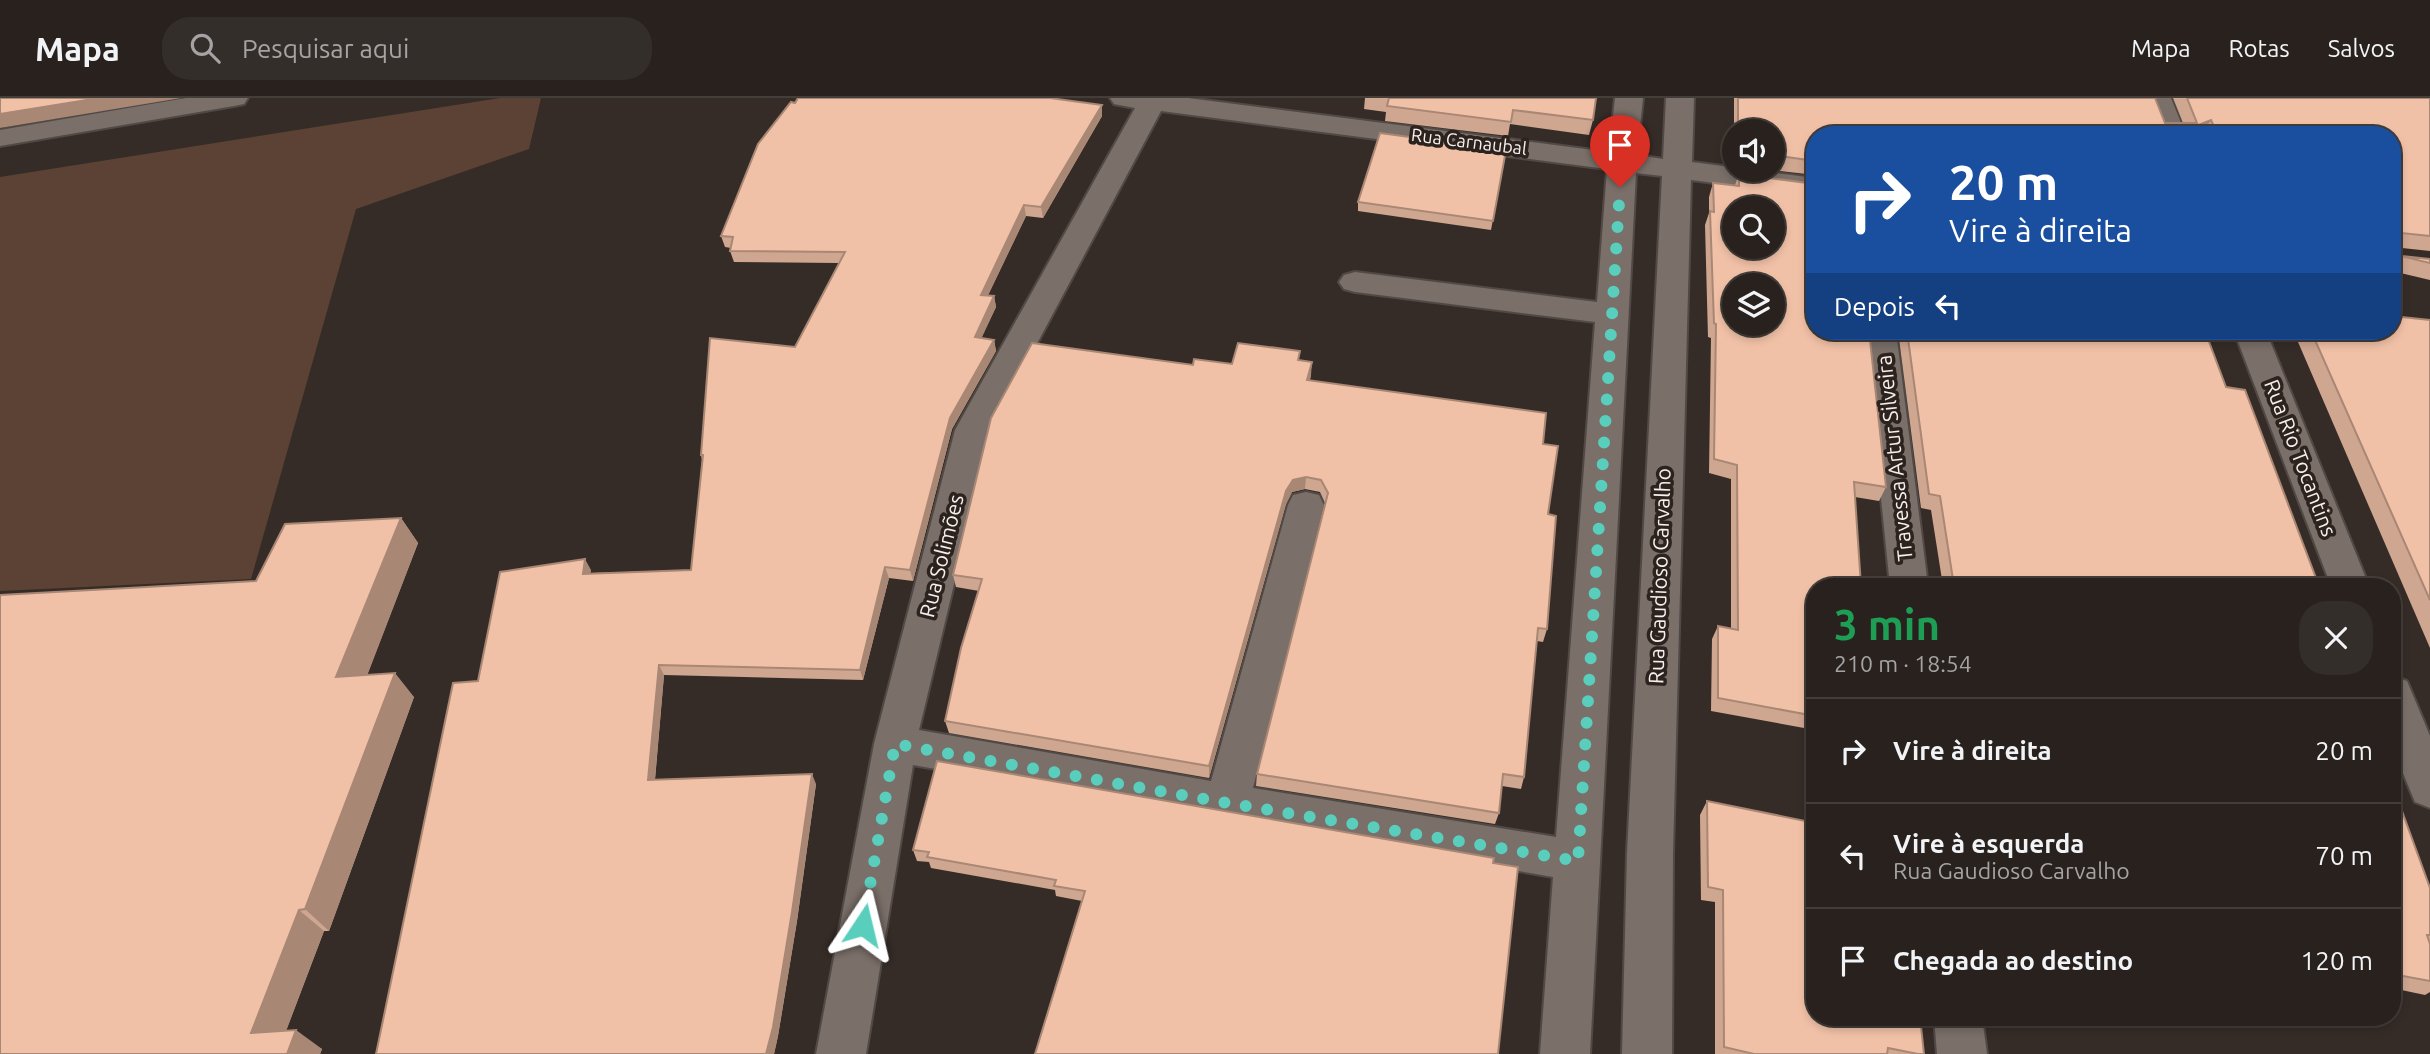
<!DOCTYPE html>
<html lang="pt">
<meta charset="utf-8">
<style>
:root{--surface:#28211d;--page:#342e2a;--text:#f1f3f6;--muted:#a5a3a4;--line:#443e3b}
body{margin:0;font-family:Ubuntu,sans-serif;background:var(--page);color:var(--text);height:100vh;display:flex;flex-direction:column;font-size:26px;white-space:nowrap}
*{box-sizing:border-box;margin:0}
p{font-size:23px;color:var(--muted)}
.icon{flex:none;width:38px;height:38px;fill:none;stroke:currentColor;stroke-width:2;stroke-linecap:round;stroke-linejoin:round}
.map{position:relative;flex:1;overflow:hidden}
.sheet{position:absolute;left:1806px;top:480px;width:595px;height:448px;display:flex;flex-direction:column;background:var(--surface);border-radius:28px;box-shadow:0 4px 10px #0003,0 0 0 2px var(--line)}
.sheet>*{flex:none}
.hud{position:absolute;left:1806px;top:28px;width:595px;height:214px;border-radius:28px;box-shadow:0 4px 10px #0003,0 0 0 2px var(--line);background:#1a4fa0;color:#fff;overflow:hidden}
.controls{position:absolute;left:1722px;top:21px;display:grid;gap:14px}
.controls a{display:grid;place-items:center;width:63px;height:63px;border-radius:50%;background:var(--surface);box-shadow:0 4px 10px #0003,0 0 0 2px var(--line);font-size:35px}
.pin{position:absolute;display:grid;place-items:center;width:60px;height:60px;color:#fff;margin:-72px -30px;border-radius:50% 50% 50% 0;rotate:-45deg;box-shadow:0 0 7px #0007}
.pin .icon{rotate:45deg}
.me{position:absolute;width:77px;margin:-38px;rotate:10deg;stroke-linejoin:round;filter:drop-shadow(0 0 5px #0008)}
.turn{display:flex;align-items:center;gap:24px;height:147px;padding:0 28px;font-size:32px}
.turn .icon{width:91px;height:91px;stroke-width:2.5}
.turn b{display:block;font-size:49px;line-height:60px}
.then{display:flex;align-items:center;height:66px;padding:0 28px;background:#0003;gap:14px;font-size:26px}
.round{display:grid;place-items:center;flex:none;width:74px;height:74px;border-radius:28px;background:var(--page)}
.headline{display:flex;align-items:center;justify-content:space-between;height:119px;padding:0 28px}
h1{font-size:42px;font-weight:600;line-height:52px;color:#1e9e55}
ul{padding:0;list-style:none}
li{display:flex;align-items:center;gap:21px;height:105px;padding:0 28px;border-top:2px solid var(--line)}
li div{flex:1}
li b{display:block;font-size:26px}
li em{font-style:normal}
header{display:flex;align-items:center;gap:42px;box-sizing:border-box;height:98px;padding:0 35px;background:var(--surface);border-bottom:2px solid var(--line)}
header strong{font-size:33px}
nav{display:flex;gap:38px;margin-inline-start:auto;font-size:24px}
.search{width:490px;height:63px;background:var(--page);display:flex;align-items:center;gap:18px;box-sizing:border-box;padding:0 24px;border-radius:28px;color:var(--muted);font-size:26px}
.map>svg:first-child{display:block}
</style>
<header>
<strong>Mapa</strong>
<div class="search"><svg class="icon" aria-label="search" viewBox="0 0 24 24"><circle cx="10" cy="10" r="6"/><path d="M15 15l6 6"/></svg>Pesquisar aqui</div>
<nav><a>Mapa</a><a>Rotas</a><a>Salvos</a></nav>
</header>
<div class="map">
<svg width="2430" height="956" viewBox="0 0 2430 956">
<rect width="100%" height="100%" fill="#362c27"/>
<polygon fill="#5b4234" points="500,0 541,0 529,51 356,111 251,481 0,493 0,79"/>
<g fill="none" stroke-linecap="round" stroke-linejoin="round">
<g stroke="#514945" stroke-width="4">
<g id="street">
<polygon points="186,0 248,0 244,6 234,8 0,48 0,32"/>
<path d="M1110 0H1188L1609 54 1615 0H1643L1637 57 1663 61 1666 0H1694L1692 64 1815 80V98L1691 82 1673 755 1672 956H1622L1627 755 1662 78 1636 75 1590 956H1540L1553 779 913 667 866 956H816L874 646 955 332 1135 10 1114 6ZM1161 13 1607 71 1597 204 1355 174 1344 177 1339 184 1344 191 1355 194 1595 224 1556 739 1253 690 1324 407 1319 397 1306 394 1293 397 1288 407 1211 683 919 632 991 332Z"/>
<polygon points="2143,0 2171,0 2186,37 2158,37"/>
<polygon points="1864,233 1896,233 1928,488 1890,488"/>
<polygon points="2234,233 2266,233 2369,488 2331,488"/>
<polygon points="2392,578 2407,583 2430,638 2430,710 2415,704 2392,649"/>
<polygon points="1934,919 1982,919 1987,956 1937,956"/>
</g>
</g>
<use href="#street" fill="#7a6f69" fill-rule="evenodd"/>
</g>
<g fill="#cfa690">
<polygon points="1365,0 1596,0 1593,22 1589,37 1510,26 1508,38 1385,23 1386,14 1364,11"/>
<polygon points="1734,0 2155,0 2165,25 2183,25 2173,0 2430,0 2430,153 2402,150 2402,158 2430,161 2430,182 2392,173 2392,37 2203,37 2202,35 2199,37 1815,37 1815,77 1772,72 1773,33 1734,33 1734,67"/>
<polygon points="1102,7 1102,18 1043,120 1026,118 988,197 994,198 996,209 981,240 994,242 996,253 952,331 913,483 889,480 863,582 664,577 655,682 816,686 797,823 778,938 774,956 376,956 478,583 591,472 590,475 691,472 702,362 701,357 795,249 839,165 734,164 730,153 731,150 725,149 721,138"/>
<polygon points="1506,52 1491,132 1358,113 1358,104"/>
<polygon points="1739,76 1886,389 1879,403 1855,399 1815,488 1815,632 1711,613 1712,541 1718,528 1731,531 1731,381 1709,375 1711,240 1708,239 1705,127 1709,115 1709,99 1713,85 1735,87"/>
<polygon points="2430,222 2430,550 2298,244 2301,240 2298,233 2392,233"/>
<polygon points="1898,233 2205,233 2226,289 2319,488 1943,488 1931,412 1921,410"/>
<polygon points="1299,262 1311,277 1310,282 1543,346 1548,416 1547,531 1543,544 1537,543 1524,679 1521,691 1502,688 1499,715 1495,726 1256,688 1257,676 1325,405 1320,394 1305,391 1292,394 1286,406 1209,680 949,635 945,623 979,493 956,489 953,477 1193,267"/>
<polygon points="401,420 418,445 367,577 414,599 329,833 324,833 286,933 322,951 320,956 0,956"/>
<polygon points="1707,703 1924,956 1715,956 1715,804 1701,802 1700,717"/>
<polygon points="2392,704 2430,790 2430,894 2425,897 2392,890"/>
<polygon points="913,752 1494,760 1082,803 1056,798 1055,792 931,770 929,764 917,763"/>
</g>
<g fill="#a98775">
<polygon points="99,0 181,0 0,30 0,16"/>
<polygon points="1102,7 1102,18 1043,120 1041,109"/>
<polygon points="2211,22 2202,35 2199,37 2173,37"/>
<polygon points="1024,107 1026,118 983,208 981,197"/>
<polygon points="994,198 996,209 977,250 975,239"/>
<polygon points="994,242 996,253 952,331 913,483 910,472 950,320"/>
<polygon points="1312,264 1311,277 1306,295 1307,282"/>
<polygon points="1306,379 1305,391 1292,394 1286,406 1209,680 1209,668 1286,393 1293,382"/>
<polygon points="401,420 418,445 357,604 336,579"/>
<polygon points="585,461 591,472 589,486 583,476"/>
<polygon points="885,469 889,480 863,582 860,572"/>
<polygon points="659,567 664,577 654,692 648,682"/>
<polygon points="395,575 414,599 329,833 305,811"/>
<polygon points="812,676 816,686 797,823 778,938 774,956 766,956"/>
<polygon points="299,812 324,833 278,954 251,935"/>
<polygon points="296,932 322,951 320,956 287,956"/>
</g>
<g fill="#f1c1a7" stroke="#a98775" stroke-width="2" fill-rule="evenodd">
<polygon points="0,0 99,0 0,16"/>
<polygon points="798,0 1050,0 1102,7 1041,109 1024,107 981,197 994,198 975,239 994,242 950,320 910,472 885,469 860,572 659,567 648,682 812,676 792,814 773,929 766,956 376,956 453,585 478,583 500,474 585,461 583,476 691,472 703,357 701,357 710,240 795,249 845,154 730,153 733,139 721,138 758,46 791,4 795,5"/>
<polygon points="1388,0 1596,0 1593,22 1513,12 1511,24 1387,8 1389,0"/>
<polygon points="1738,0 2155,0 2165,25 2197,25 2187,0 2430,0 2430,138 2402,135 2402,158 2430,161 2430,165 2392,156 2392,37 2218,37 2211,22 2173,37 2020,37 1949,28 1950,37 1815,37 1815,63 1773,57 1773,33 1738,33"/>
<polygon points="1380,35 1506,52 1493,123 1358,104"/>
<path d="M1739 76 1815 86V233H1869L1886 389 1854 384 1861 488H1815V618L1718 600V528L1738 532 1737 367 1714 361 1716 226 1714 225 1710 113 1714 114 1713 85 1739 88ZM1734 110H1773V149H1734ZM1734 187H1773V226H1734Z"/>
<polygon points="2392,218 2430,222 2430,502 2311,233 2392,233"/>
<polygon points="1907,233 2205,233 2226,289 2245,292 2319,488 1954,488 1940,398 1929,396"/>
<polygon points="1032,245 1193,267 1194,261 1232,266 1238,245 1300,253 1298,262 1312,264 1307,282 1546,315 1543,346 1558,348 1548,416 1556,418 1547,531 1538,530 1524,679 1503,676 1499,715 1257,676 1328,395 1321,382 1306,379 1293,382 1286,393 1209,668 945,623 961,550 982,481 953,477 991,320"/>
<polygon points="401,420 336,579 395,575 305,811 299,812 251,935 296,932 287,956 0,956 0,497 256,483 285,426"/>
<polygon points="937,663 1494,760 1493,765 1518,769 1498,956 1035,956 1085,793 1054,788 1056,782 927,759 929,754 913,752"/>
<polygon points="1707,703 1815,725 1815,919 1920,919 1924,956 1918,956 1888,950 1887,956 1754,956 1724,949 1723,792 1708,789"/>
<polygon points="2392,704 2399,705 2430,790 2430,837 2427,837 2430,846 2430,883 2392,876"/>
</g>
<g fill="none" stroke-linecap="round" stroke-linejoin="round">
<polyline stroke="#5acebd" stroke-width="12" stroke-dasharray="0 21.6" points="863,827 895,646 1227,705 1578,763 1620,89"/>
</g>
<g text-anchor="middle" stroke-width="7" stroke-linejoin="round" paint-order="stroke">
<g font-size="18" fill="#f6efec" stroke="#2c221e">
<text transform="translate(1469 44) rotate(7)" y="6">Rua Carnaubal</text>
</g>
<g font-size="21" fill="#f6efec" stroke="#2c221e">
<text transform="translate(1895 360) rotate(-96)" y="7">Travessa Artur Silveira</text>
<text transform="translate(2300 360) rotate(69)" y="7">Rua Rio Tocantins</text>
<text transform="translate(942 458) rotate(-76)" y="7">Rua Solimões</text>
<text transform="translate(1660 478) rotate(-88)" y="7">Rua Gaudioso Carvalho</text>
</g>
</g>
</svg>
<div class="controls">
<a><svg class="icon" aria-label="sound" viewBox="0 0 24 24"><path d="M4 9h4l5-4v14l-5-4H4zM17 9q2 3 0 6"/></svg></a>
<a><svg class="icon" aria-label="search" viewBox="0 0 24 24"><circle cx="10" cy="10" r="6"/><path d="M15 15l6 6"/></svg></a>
<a><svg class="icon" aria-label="layers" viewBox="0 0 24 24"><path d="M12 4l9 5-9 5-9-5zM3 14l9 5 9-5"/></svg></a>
</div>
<div class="pin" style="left:1620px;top:89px;background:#d93025"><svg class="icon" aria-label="arrive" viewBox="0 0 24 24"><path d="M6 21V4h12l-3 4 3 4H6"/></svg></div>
<svg class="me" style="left:863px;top:827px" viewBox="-20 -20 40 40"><path d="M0-17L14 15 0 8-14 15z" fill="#5acebd" stroke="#fff" stroke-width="4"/></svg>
<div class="hud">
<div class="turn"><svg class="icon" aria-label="right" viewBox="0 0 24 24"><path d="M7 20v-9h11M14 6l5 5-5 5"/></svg><div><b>20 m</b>Vire à direita</div></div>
<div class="then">Depois<svg class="icon" aria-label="left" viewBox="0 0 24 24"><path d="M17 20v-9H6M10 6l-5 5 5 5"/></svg></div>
</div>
<section class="sheet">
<div class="headline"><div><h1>3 min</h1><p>210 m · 18:54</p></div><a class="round"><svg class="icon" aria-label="close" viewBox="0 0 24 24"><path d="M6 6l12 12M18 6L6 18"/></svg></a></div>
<ul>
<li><svg class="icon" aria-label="right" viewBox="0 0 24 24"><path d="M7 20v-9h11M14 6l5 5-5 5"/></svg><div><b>Vire à direita</b></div><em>20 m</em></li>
<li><svg class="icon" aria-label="left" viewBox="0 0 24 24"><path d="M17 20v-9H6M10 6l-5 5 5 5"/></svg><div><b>Vire à esquerda</b><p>Rua Gaudioso Carvalho</p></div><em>70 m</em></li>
<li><svg class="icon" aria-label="arrive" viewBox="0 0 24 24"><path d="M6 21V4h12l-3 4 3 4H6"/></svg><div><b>Chegada ao destino</b></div><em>120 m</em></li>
</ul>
</section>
</div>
